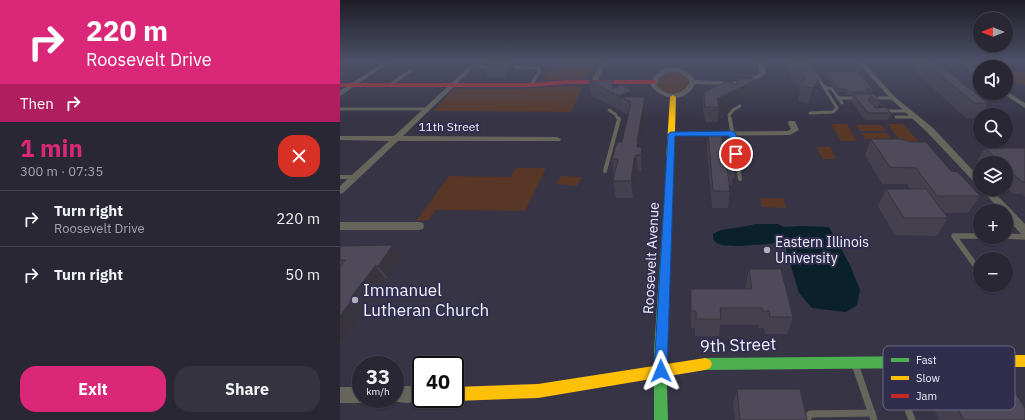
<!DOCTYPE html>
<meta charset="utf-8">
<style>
:root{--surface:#292734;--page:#353340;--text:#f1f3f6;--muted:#a5a5ac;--line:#45444f;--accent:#db2777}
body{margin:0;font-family:"IBM Plex Sans",sans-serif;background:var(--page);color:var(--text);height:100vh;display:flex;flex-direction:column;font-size:15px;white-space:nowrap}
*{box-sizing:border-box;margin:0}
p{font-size:13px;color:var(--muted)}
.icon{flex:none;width:22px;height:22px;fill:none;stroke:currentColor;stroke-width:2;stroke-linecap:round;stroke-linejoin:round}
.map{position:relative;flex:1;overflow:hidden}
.sheet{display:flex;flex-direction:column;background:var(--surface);width:340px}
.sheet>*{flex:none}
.banner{background:#db2777;color:#fff;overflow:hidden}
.needle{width:26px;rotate:270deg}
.controls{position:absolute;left:633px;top:12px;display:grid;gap:8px}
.controls a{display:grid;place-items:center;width:40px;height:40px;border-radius:50%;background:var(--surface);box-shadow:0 1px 3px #0004,0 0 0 1px var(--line);font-size:20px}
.speed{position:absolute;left:12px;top:356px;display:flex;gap:8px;font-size:20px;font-weight:700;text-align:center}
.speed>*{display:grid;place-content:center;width:52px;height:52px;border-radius:50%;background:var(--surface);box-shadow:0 1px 3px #0004,0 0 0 1px var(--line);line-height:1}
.speed small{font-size:10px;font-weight:400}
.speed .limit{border:2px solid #111;border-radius:6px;background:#fff;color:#111}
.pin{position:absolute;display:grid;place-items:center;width:34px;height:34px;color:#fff;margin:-17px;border:2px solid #fff;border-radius:50%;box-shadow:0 1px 4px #0007}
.me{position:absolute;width:44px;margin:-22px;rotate:359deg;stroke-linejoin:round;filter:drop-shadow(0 0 3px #0008)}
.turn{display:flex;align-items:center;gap:14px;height:84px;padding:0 20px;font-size:18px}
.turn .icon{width:52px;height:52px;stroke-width:2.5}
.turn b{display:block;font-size:28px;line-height:34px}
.then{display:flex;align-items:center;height:38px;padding:0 20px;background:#0003;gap:8px;font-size:15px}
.round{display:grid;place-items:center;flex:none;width:42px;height:42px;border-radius:16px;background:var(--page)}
.head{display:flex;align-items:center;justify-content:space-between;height:68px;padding:0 20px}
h1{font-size:24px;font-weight:700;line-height:30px;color:var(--accent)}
.primary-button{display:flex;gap:8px;margin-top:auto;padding:8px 20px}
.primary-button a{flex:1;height:46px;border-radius:16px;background:var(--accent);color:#fff;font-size:16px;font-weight:700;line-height:46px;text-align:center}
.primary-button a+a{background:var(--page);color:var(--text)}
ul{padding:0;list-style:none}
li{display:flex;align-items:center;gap:12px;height:56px;padding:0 20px;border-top:1px solid var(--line)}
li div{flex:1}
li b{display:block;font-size:15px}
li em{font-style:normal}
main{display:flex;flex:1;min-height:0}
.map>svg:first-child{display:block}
</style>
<main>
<section class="sheet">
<div class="banner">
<div class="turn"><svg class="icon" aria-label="right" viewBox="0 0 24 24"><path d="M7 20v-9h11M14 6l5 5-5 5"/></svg><div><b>220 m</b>Roosevelt Drive</div></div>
<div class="then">Then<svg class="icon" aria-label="right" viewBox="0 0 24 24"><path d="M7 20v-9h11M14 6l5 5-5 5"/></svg></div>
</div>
<div class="head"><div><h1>1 min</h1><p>300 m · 07:35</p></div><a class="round" style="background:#d93025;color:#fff"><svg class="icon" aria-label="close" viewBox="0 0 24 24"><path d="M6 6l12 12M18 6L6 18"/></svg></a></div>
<ul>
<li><svg class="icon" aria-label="right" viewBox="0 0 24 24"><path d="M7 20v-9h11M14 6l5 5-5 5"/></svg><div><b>Turn right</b><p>Roosevelt Drive</p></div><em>220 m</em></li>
<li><svg class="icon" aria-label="right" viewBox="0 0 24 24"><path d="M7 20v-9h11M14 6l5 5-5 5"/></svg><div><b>Turn right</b></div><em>50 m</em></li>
</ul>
<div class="primary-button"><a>Exit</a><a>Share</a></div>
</section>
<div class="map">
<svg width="685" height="420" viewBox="0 0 685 420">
<rect width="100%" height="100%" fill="#373446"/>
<g fill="#583727">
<polygon points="216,62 255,62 248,78 202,81"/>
<path d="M340 71 349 80C350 91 340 93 331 95L318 89 317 80 324 72Z"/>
<polygon points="675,71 685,72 685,85 666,80 666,74 673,74"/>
<polygon points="222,86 243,86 231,112 93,111 113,89 180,89"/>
<polygon points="491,124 507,124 517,141 501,141"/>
<polygon points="547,124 563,124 578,141 561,141"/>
<polygon points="516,125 541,125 546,131 520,131"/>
<polygon points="521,133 547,133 552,139 525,139"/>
<polygon points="477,147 490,147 496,159 482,159"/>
<polygon points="176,168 206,168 185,211 96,210 89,220 76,221 109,176 170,177"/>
<polygon points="221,176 242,177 237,186 216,184"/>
<polygon points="420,198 443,198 446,208 422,207"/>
</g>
<path fill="#0a202b" d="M415 224H438L444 227 461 226 489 227 510 265 520 290 517 305 506 312 472 308 459 293 445 246 438 243C427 244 384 249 377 243 373 241 373 238 373 234 385 226 402 229 415 224Z"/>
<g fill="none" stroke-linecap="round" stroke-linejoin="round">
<g stroke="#66655c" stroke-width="3">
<polyline points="167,66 198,68 200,70 191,85"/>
<polyline points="131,67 151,66"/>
<polyline points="50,85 70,71"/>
<polyline points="484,87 492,89 502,103"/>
<polyline points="498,98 519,98"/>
<polyline points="533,98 554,98"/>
<polyline points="0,109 88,109"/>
<polyline points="269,110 275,114 279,120"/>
<polyline points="543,111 568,111"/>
<polyline points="470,113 493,112 497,108 476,74"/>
<polyline points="556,117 575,117"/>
<polyline points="390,120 389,115 393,110 400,106"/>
</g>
<g stroke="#66655c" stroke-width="4">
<polyline points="390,119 400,179"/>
<polyline points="265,171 279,119"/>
<polyline points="0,177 15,177"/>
</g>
<g stroke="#66655c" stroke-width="5.5">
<polyline points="640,236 614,236 640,272"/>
<polyline points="666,236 685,237"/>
</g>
<g stroke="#66655c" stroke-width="7">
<polyline points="645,366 656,385"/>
<polyline points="516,367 534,420"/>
<polyline points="563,397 572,420"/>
<polyline points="467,420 470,414 532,413"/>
</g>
<g fill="#66655c" fill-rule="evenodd">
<polygon points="44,62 50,62 0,96 0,91"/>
<polygon points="261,62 267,62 256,83 252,83 251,82"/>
<path d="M417 62H423L426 73C410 90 377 84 355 84 346 103 323 101 311 86 313 63 345 64 355 80 375 81 403 86 420 73ZM329 72C338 71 345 74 350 82 342 96 328 98 317 86L319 78Z"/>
<polygon points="517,62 523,62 556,98 593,128 640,178 640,186 637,185 587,132 552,100"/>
<polygon points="619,62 649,62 631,65 640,71 640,76"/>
<polygon points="131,65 133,66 133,68 63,136 217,137 221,139 220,141 58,141 3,193 0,194 0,186 49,141 0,140 0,136 54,136"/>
<polygon points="666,91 685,103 685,108 664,94 663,93 666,93"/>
<polygon points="449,121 455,121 459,130 450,135 331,136 327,134 331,132 448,131 451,129 448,123"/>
<polygon points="641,189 651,189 685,224 685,235 681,234 666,217 666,211 661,211"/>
<polygon points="0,222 79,222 83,223 84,226 83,229 79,230 0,230"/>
<path d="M55 386H81V399H87C78 404 58 404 49 399H55Z"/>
<polygon points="0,387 21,387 21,399 27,399 26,400 21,403 0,403"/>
</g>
<g fill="#4caf50" fill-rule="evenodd">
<polygon points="327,159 330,159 334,161 326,351 328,420 314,420 314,351"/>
<polygon points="589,356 594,358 595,362 594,366 589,368 365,370 360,368 358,364 360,360 365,358"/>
</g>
<g fill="#ffc107" fill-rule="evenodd">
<polygon points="333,95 336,97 334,161 330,163 326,161 330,97"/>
<polygon points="685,355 685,367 589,368 584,366 583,362 584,358 589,356"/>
<polygon points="365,358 370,360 372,364 370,368 365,370 198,398 115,401 110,399 115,399 115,387 198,384"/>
</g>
<polygon fill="#c62828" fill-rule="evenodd" points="227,80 314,80 317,82 314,84 227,84 191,87 0,87 0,83 191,83"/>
</g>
<g fill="#44404d">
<polygon points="446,62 469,62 477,91 469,103 458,101 460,90 458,85 455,85 446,64"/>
<polygon points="579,62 596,62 648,103 641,115 640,115 639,118 626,118 575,72"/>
<polygon points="145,70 175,70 167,77 147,77"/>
<polygon points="485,71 533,89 532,92 528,92 527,94 541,101 538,108 536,108 551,113 548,120 525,120 511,101 513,95 506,95 504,92 498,92 484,73"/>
<polygon points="397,78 416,93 378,113 378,122 365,122 363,107 364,92 396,85"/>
<polygon points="249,81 274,88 292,97 305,97 306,112 300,147 302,147 303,164 302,171 298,171 296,176 293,198 276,198 273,181 274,176 272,159 282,142 288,115 281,111 252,96"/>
<polygon points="368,131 383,148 391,153 396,162 394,178 392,178 392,185 389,184 390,191 388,208 372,208 367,147"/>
<polygon points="531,139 611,171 640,196 628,213 604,213 608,218 597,236 555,235 538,206 546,189 570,189 567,184 542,184 525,155"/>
<polygon points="645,148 685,148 685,197 682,194 673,194 666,187 666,163 642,163 638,159"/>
<polygon points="0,246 62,258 48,278 45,278 24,307 26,309 2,343 0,343"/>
<polygon points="409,269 453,317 447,334 425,334 424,328 418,328 418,325 380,325 379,336 355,336 355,328 351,328 351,289 406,289 406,286"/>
<polygon points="603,380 685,420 599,420 588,396"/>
<polygon points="397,389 467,420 395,420 393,404"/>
</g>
<g fill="#37343e">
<polygon points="173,63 175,70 167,77 165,70"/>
<polygon points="480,77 477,91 469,103 473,88"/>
<polygon points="418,79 416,93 378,113 379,107 377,99"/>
<polygon points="292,90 293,105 291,102 280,97 281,111 279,96"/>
<polygon points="305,97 306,112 299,153 298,155 297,142"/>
<polygon points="302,147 303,164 302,171 301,155"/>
<polygon points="296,155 298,171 296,176 293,198 291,181 294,159"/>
<polygon points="53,245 62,258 48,278 38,266"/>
<polygon points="35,266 45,278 24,307 26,309 2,343 0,342 0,316 11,297"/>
</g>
<g fill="#4f4a59" stroke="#37343e">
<polygon points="454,62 469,62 480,77 473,88 461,86 465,79 461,71 458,71"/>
<polygon points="585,62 596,62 648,103 634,103"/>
<polygon points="145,63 173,63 165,70 145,70"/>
<polygon points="485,71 517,71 533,89 525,89 528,92 507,92 505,89 499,89"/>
<polygon points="397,78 418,79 377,99 379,107 365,107 364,92 388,81 398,85"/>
<polygon points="249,81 273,81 272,89 281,85 292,90 279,96"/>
<polygon points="513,94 534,94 541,101 537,101 531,96 529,98 529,101 536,108 546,107 551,113 528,113"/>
<polygon points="280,97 305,97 297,142 298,142 297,147 302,147 301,155 296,155 294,159 291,181 273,181 278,159 272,159 277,142 282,142 291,102"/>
<polygon points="368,131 381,131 383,148 390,148 391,153 395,154 396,162 392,162 393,168 387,167 390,191 373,191"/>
<polygon points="531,139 561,139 570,142 586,142 611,171 618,172 640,196 597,196 576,168 550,167"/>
<polygon points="645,148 685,148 685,182 682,182 666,167 666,163 662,163"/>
<polygon points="546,189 586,189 608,218 564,218"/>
<polygon points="53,245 38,266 35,266 11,297 14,297 0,316 0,266 6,260 0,260 0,246"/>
<polygon points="409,269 441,269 453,317 430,317 429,311 423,311 422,308 380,308 381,319 356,319 356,311 351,311 351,289 412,289"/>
<polygon points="603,380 667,380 685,408 685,420 624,420"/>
<polygon points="397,389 460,389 467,420 400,420"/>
</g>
<linearGradient id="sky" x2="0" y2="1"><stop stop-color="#1e1d26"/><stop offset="0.51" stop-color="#4d5068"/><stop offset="1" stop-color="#4d5068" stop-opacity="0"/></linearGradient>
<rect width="685" height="121" fill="url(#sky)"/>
<polygon fill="#1a73e8" stroke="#114b97" points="392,131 396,134 399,154 396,156 392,154 389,136 335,136 327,371 325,376 321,377 316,376 314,371 328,134 331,132"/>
<g fill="#b1afbe" stroke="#312d4d" stroke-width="1.5">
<circle cx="427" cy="250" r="4"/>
<circle cx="15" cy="300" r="4"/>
</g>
<g text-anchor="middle" stroke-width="4" stroke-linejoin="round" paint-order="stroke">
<g font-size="12" fill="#f2f1fe" stroke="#312d4d">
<text x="109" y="131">11th Street</text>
</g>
<g font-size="14" fill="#f2f1fe" stroke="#312d4d" text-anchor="start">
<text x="435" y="247">Eastern Illinois<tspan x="435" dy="16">University</tspan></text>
</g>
<g font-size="14" fill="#f2f1fe" stroke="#312d4d">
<text transform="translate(311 258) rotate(-87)" y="5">Roosevelt Avenue</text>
</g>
<g font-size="17" fill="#f2f1fe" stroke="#312d4d" text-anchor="start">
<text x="23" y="296">Immanuel<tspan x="23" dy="20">Lutheran Church</tspan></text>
</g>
<g font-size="17" fill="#f2f1fe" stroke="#312d4d">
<text transform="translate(398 345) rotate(-2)" y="6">9th Street</text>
</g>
</g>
<rect x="543" y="346" width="132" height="64" rx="6" fill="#312d4d" stroke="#6b6882" stroke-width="1"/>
<rect x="551" y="358" width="18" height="4" fill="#4caf50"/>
<rect x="551" y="376" width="18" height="4" fill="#ffc107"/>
<rect x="551" y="394" width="18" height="4" fill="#c62828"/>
<g font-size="11" fill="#f2f1fe">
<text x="576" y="364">Fast</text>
<text x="576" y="382">Slow</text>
<text x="576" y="400">Jam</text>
</g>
</svg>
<div class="controls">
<a><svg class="needle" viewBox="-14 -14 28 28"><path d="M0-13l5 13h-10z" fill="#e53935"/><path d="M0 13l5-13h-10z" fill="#a5a5ac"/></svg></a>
<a><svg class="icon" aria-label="sound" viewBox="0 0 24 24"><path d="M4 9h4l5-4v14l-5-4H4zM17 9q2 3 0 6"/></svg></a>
<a><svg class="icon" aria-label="search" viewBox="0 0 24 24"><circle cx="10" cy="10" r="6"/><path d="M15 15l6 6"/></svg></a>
<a><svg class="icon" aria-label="layers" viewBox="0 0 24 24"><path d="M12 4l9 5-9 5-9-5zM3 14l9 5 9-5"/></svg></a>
<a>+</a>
<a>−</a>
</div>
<div class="speed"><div>33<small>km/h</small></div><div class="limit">40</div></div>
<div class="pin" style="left:396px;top:154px;background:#d93025"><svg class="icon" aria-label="arrive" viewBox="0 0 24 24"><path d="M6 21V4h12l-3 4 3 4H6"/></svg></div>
<svg class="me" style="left:321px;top:371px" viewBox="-20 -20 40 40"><path d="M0-17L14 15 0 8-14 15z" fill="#1a73e8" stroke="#fff" stroke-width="4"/></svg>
</div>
</main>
